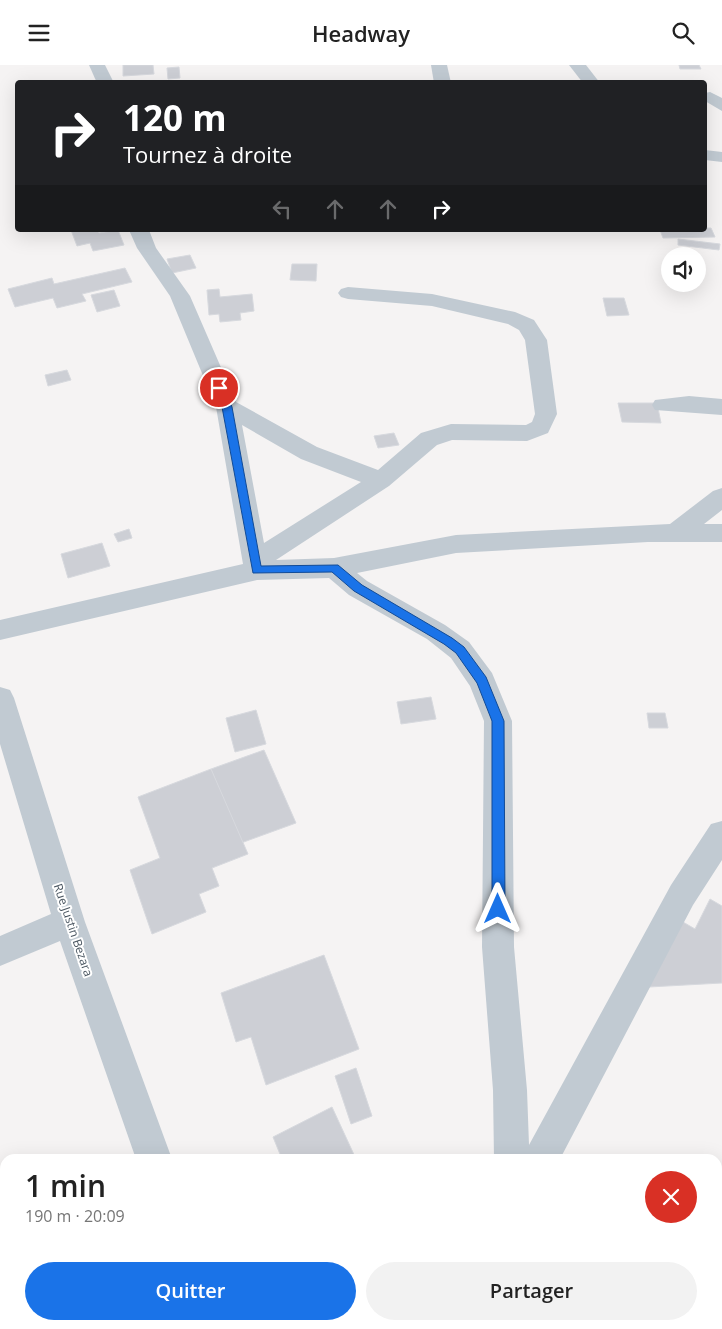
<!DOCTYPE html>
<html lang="fr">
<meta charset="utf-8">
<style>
:root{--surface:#fff;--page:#f2f2f2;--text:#222;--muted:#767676;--accent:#1a73e8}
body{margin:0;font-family:"Open Sans",sans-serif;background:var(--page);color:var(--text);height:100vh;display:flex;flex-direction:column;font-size:19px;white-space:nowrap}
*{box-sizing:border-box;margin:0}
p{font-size:16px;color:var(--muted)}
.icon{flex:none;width:28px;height:28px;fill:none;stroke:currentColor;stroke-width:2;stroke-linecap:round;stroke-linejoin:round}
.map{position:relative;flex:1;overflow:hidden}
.sheet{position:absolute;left:0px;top:1089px;width:722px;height:176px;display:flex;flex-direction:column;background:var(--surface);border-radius:15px 15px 0 0;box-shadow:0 5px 20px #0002}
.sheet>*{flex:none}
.guide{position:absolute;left:15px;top:15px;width:692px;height:152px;border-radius:5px;box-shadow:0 5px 20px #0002;background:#202124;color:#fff;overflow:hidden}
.buttons{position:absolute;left:661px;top:182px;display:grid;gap:10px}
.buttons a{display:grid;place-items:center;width:45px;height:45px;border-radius:50%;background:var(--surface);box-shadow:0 5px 20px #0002;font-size:25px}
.pin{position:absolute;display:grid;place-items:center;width:42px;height:42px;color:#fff;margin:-21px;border:2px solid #fff;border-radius:50%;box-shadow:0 1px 5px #0007}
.me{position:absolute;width:55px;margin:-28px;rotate:0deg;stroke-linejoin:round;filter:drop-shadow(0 0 4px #0008)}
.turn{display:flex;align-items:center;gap:18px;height:105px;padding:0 25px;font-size:22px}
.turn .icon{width:65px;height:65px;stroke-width:2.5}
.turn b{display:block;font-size:35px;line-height:42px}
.lanes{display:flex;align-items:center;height:48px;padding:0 25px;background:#0003;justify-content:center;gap:25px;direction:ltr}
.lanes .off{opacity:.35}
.round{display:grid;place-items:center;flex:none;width:52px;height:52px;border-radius:26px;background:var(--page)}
.summary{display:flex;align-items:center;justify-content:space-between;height:85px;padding:0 25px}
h1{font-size:30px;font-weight:600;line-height:38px}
.button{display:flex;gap:10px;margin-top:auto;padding:10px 25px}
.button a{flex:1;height:58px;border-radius:30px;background:var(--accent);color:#fff;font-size:20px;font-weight:600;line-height:58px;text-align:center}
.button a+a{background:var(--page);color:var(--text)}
header{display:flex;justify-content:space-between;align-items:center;height:65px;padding:0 25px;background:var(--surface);font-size:22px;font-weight:600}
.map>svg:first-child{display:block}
</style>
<header><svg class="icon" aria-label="menu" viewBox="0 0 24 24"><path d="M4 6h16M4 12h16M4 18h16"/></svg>Headway<svg class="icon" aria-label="search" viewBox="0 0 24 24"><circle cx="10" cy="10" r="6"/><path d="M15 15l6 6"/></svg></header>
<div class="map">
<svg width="722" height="1264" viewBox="0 0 722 1264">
<rect width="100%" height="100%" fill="#f5f3f3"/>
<g fill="#cdcfd5" stroke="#d7d9de">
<polygon points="123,0 153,0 154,9 123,11"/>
<polygon points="679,0 699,0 701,4 680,4"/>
<polygon points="179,2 180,13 168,14 167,3"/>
<polygon points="705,163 711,163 715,172 663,173 660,165 705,165"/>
<polygon points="71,165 97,165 99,168 118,165 124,180 93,186 90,178 77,181"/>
<polygon points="678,174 720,179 719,185 678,180"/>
<polygon points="190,190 196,203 172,208 167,194"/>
<polygon points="292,199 317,199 316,216 290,215"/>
<polygon points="125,203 132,217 82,229 86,236 57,243 53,233 15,242 8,224 52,213 54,219"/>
<polygon points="219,224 220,232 252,229 254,246 240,248 241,255 220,257 219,249 209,250 207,225"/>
<polygon points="114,225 120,241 97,247 91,230"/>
<polygon points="603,233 624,233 629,250 607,251"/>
<polygon points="67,305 71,315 48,321 45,310"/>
<polygon points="618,338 657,338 661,358 622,357"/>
<polygon points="394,368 399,380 378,383 374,371"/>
<polygon points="129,464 132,473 118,477 114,469"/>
<polygon points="102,478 110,501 68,513 61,489"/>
<polygon points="431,632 436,654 401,659 397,637"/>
<polygon points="256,645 266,679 235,687 226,653"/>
<polygon points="647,648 665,648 668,663 649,663"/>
<polygon points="264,685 296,758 241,778 211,704"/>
<polygon points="211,704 248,789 212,803 219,821 199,829 206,847 152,869 130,805 160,793 138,732"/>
<polygon points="710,834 722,841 722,918 649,922 683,857 695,864"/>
<polygon points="324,890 359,984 266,1020 251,972 236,977 221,928"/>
<polygon points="356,1003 372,1051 351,1059 335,1011"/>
<polygon points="332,1042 356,1094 282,1094 273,1072"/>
<polygon points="326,1260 369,1260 370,1264 327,1264"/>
<polygon points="553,1260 642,1260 644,1264 555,1264"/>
</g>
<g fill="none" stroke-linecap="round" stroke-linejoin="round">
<g fill="#c1cad2" fill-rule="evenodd">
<polygon points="89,0 105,0 114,18 97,18"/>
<polygon points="431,0 447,0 451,18 434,18"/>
<polygon points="569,0 586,0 600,18 583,18"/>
<polygon points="710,27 722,33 722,46 705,36 705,28"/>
<polygon points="705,85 722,87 722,97 705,95"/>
<path d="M129 165H149L156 183 190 231 236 337 317 382 378 405 421 368 451 359 526 360 532 357 535 349 525 275 519 265 508 259 432 241 348 234 341 232 338 228 341 224 348 222 432 229 515 247 534 255 547 275 557 349 548 368 527 376 452 375 437 380 389 421 276 495 334 493 456 470 670 459 713 426 722 423V445L704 459H722V477H648L456 488 357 508 367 516 445 560 469 577 492 608 512 656 514 882 527 1025 529 1080 671 820 711 759 722 756V795L693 840 560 1094H494L493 1025 482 882 484 656 470 621 451 593 427 574 349 530 329 513 257 515 0 575V555L243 499 216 342 170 231 137 183ZM242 360 301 394 361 417 264 478Z"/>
<polygon points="689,331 722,334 722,350 655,345 652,340 655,335"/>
<polygon points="0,622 10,625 14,633 85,857 172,1094 136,1094 60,876 0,901 0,871 51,849 0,679"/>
<polygon points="5,1236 5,1260 22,1260 20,1264 0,1264 0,1238"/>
<polygon points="190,1260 228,1260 229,1264 191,1264"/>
<polygon points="433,1260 472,1260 471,1264 432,1264"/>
</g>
</g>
<polygon fill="#1a73e8" stroke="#114b97" points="219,320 224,323 232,342 261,501 338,500 362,520 452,573 464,582 486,612 504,656 505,844 503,849 498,850 494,849 492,844 492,656 477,618 456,588 444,579 354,526 332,507 253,508 222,342 215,323"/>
<g text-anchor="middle" stroke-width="4" stroke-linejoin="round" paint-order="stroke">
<g font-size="12" fill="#4a5661" stroke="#fff">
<text transform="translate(73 865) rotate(71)" y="4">Rue Justin Bezara</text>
</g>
</g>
</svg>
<div class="buttons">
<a><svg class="icon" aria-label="sound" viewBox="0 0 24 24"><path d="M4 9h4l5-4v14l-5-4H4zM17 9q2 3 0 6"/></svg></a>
</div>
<div class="pin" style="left:219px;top:323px;background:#d93025"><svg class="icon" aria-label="arrive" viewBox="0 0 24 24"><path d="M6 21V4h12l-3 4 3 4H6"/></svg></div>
<svg class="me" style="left:498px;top:844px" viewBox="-20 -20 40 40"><path d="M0-17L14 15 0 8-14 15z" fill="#1a73e8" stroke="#fff" stroke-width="4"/></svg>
<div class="guide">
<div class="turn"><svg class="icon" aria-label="right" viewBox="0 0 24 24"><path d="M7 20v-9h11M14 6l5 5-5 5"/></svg><div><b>120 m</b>Tournez à droite</div></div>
<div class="lanes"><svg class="icon off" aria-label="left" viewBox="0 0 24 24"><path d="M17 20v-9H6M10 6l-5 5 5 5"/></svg><svg class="icon off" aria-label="ahead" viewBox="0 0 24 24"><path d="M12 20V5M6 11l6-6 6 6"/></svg><svg class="icon off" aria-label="ahead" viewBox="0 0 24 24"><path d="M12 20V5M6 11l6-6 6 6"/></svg><svg class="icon" aria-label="right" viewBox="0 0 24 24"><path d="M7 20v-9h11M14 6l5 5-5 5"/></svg></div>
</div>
<section class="sheet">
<div class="summary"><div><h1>1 min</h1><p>190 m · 20:09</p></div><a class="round" style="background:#d93025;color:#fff"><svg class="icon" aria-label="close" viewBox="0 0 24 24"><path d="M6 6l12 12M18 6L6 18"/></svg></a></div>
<div class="button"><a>Quitter</a><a>Partager</a></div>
</section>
</div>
